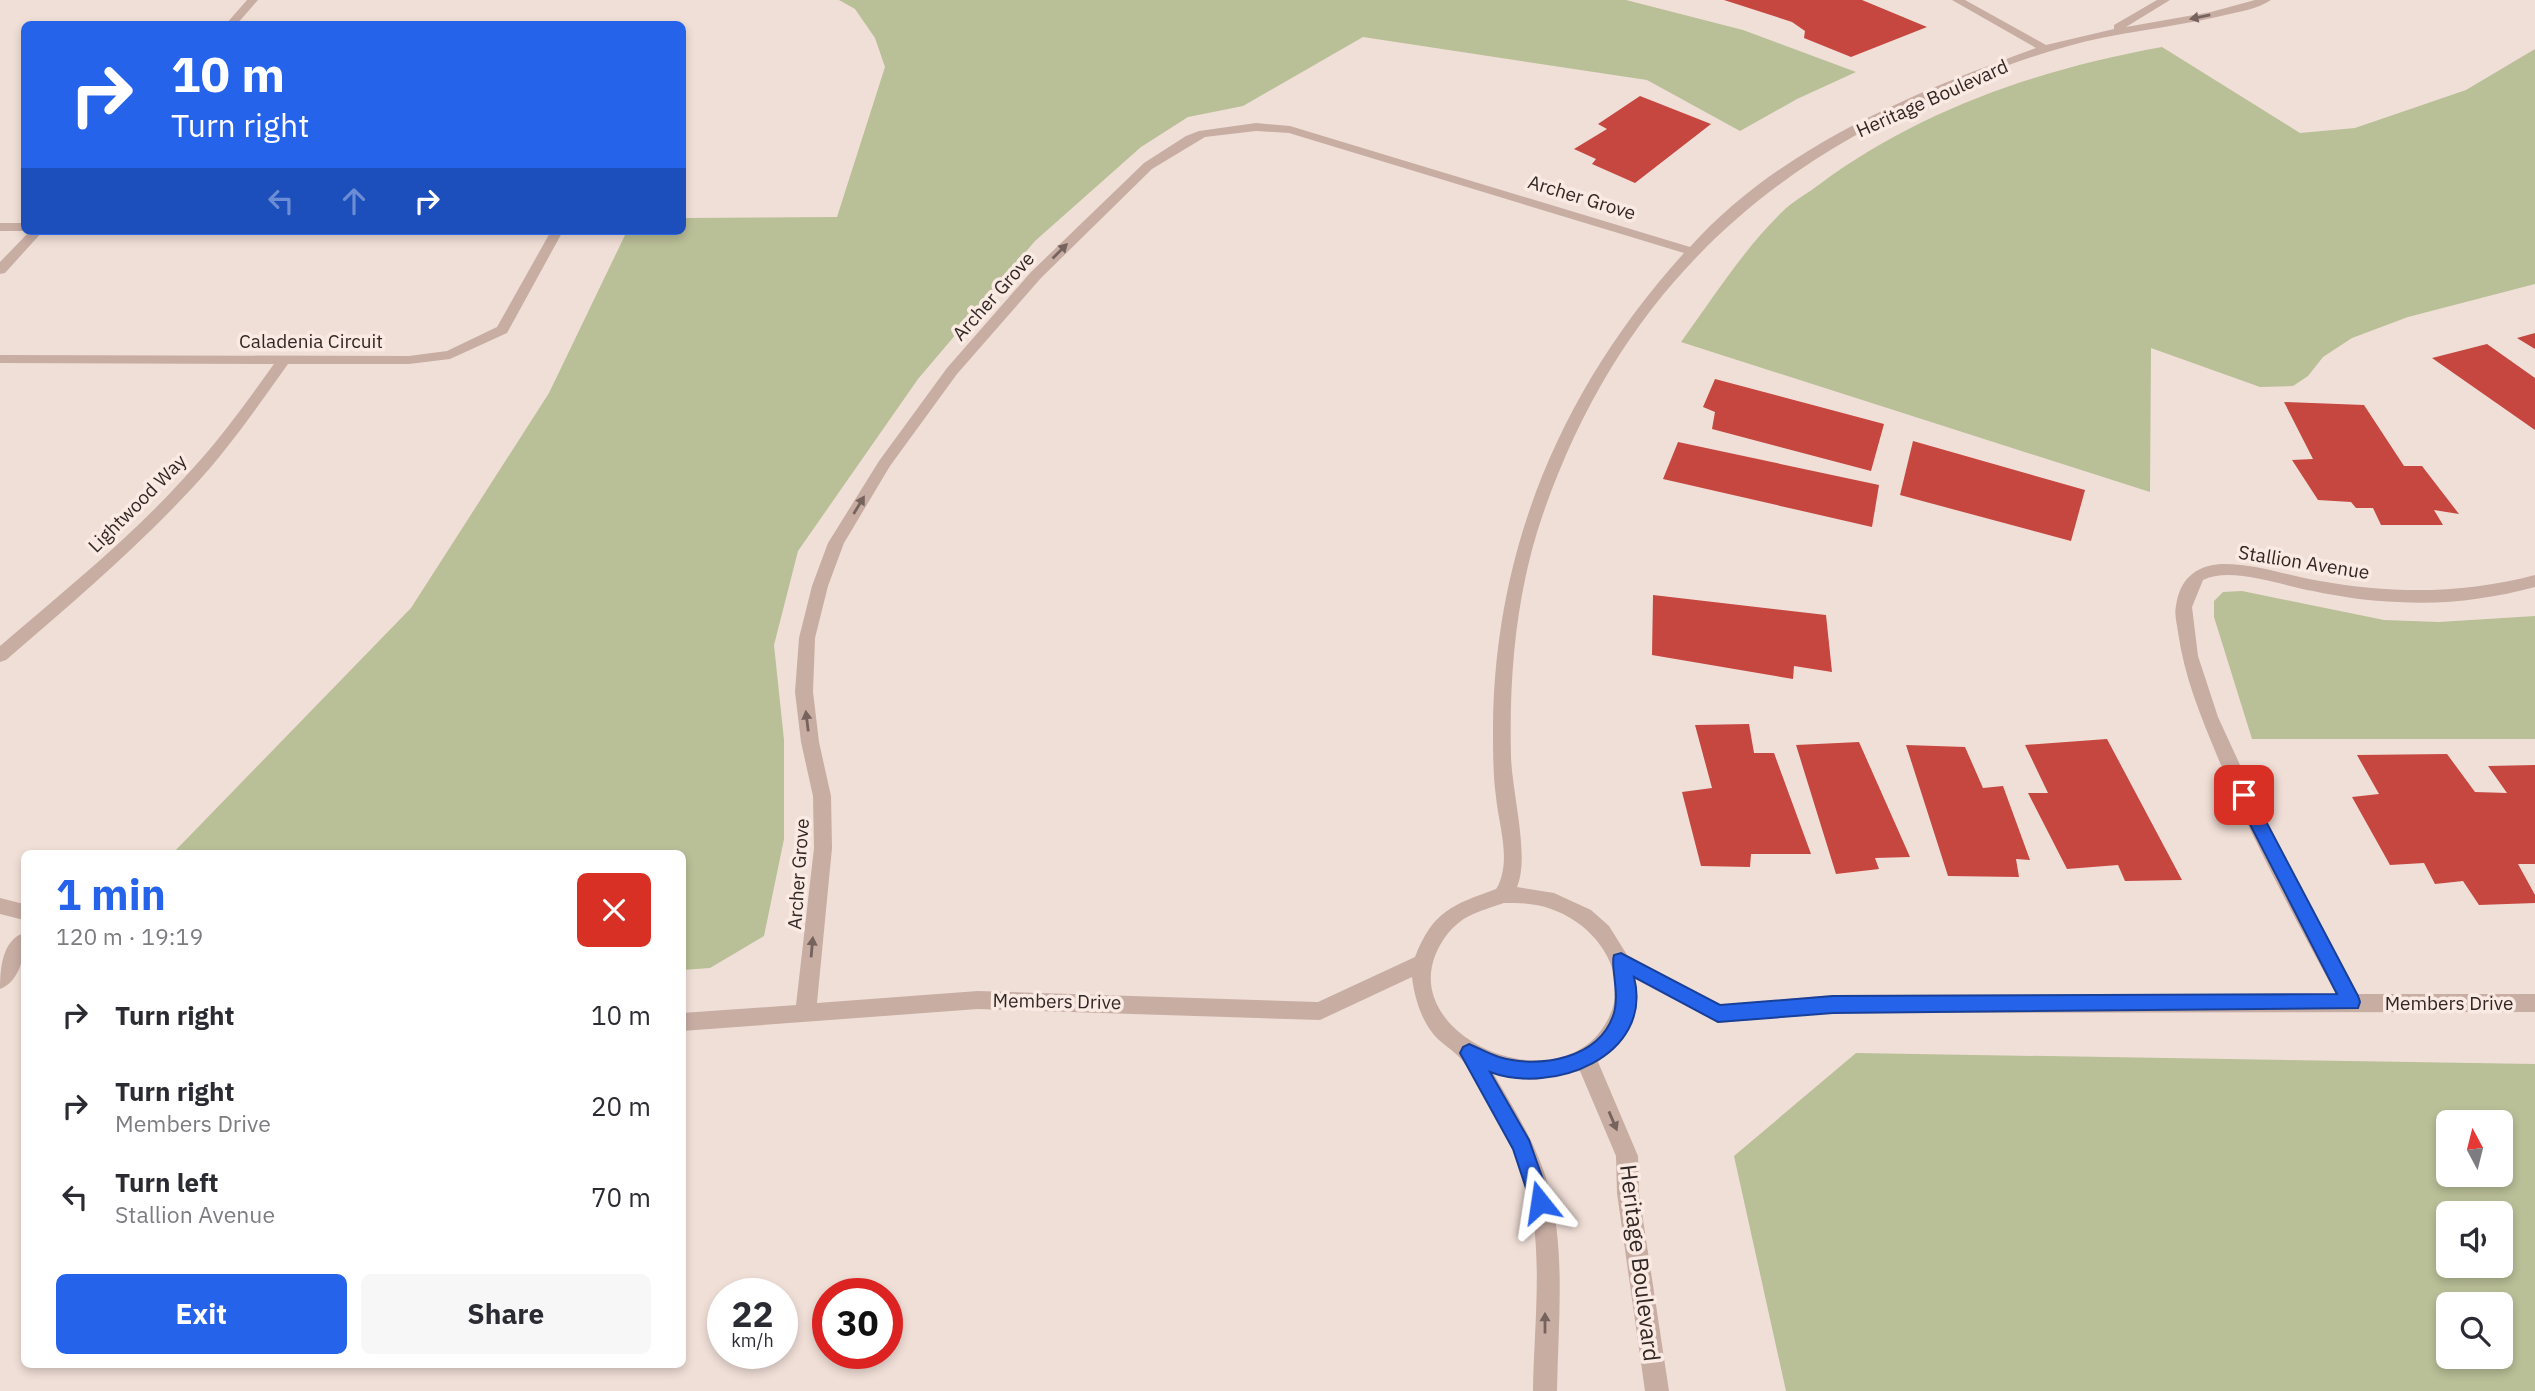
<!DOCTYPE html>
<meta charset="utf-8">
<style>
:root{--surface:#fff;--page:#f7f7f7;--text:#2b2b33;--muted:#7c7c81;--accent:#2563eb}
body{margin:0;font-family:"IBM Plex Sans",sans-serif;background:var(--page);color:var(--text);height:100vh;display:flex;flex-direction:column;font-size:26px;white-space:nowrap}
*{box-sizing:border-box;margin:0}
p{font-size:23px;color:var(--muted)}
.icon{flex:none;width:38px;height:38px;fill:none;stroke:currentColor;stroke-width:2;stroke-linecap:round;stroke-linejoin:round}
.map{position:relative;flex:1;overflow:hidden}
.drawer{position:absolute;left:21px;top:850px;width:665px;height:518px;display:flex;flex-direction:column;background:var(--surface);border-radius:10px;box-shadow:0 4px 10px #0003}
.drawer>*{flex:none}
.hud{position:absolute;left:21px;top:21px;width:665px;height:214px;border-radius:10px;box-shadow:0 4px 10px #0003;background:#2563eb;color:#fff;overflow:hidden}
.needle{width:46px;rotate:353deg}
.fabs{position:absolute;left:2436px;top:1110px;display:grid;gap:14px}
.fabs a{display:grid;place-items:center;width:77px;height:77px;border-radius:10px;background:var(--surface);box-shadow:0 4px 10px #0003;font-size:35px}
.speed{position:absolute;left:707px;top:1278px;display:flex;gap:14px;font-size:35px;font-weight:700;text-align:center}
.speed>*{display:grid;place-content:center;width:91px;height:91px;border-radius:50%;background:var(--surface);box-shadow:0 4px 10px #0003;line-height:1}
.speed small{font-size:18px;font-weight:400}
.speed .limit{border:10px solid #d22;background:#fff;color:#111}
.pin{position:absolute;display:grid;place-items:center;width:60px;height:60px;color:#fff;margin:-30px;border-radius:14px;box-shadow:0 4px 10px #0006}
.me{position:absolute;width:77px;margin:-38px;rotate:345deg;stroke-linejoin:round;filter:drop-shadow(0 0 5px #0008)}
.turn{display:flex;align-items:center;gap:24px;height:147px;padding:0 35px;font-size:32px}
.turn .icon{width:91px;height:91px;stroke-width:2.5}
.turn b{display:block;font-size:49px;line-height:60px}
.lanes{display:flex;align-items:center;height:66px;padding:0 35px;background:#0003;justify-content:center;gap:35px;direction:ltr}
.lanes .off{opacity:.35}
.round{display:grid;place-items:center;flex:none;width:74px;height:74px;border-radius:10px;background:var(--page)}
.head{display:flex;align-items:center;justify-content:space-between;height:119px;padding:0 35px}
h1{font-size:42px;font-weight:700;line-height:52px;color:var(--accent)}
.action{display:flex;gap:14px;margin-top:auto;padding:14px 35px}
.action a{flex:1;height:80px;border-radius:10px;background:var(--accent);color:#fff;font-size:28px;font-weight:700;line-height:80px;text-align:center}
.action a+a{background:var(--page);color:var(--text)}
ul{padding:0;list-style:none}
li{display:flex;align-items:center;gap:21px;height:91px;padding:0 35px}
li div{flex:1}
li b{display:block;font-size:26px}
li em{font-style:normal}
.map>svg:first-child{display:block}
</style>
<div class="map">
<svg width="2535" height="1391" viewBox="0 0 2535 1391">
<rect width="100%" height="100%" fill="#f0dfd7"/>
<g fill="#b9bf97" fill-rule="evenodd">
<polygon points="839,0 1626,0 1743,30 1856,72 1797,99 1740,131 1647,80 1363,37 1243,106 1188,117 1141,147 1035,241 918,379 798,551 774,645 784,740 784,839 764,936 710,968 683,970 682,854 172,854 411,608 549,393 627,231 682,231 683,218 837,217 885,67 875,38 855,9"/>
<path d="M2162 47 2300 133 2355 128 2466 90 2535 49V284L2408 317 2352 338 2323 357 2308 376 2293 386 2260 387 2151 348 2150 492 1681 342C1713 298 1743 250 1782 212 1793 201 1808 193 1820 184 1920 110 2040 69 2162 47Z"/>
<polygon points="2242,591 2384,620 2439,622 2535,616 2535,739 2252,739 2214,617 2214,601 2223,592"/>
<path d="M1856 1053 2535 1064V1391H1786L1734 1156ZM2448 1122H2501V1174H2448ZM2448 1213H2501V1265H2448ZM2448 1304H2501V1356H2448Z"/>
</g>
<g fill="#c64640">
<polygon points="1724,0 1862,0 1927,27 1851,57 1804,38 1805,31 1792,22"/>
<polygon points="1640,96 1711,124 1635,183 1592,164 1596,159 1574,149 1607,129 1598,124"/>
<polygon points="2535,333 2535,349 2517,338"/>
<polygon points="2487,344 2535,378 2535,430 2432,358"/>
<polygon points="1715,379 1884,424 1871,471 1712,429 1715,412 1703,407"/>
<polygon points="2284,402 2364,405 2404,466 2422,466 2459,514 2434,510 2443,525 2381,525 2373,508 2356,508 2351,502 2318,500 2292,460 2313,459"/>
<polygon points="1913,441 2085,490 2071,541 1900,495"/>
<polygon points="1678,442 1879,485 1872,527 1663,479"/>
<polygon points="1653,595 1826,615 1832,672 1794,666 1793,679 1652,655"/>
<polygon points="1749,724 1754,753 1774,753 1811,854 1751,854 1750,867 1701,866 1682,792 1712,788 1695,725"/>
<polygon points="2107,739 2182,880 2125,881 2118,865 2067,869 2028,793 2048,793 2025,745"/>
<polygon points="1859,742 1910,857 1875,858 1879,869 1836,874 1796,745"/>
<polygon points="1906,745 1965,747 1983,788 2003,786 2030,860 2016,859 2019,877 1948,876"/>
<polygon points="2447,754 2475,792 2507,793 2488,766 2535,765 2535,864 2518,864 2535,895 2535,903 2479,905 2463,881 2435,884 2424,863 2390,865 2352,797 2379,794 2357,755"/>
</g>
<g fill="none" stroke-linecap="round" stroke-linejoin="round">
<rect fill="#c8ada3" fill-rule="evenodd" x="0" y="223" width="24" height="8"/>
<g fill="#c8ada3" fill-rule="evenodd">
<polygon points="247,0 258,0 237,24 226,24"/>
<path d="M1952 0H1965L2046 45 2114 29V25L2157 0H2170L2126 27 2211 12 2255 0H2271C2258 9 2238 12 2221 16 2170 28 2116 32 2065 47 2020 59 1977 77 1934 96 1741 181 1613 313 1543 514 1516 592 1509 674 1511 756 1512 793 1530 857 1517 887L1554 893 1591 910 1609 926 1627 955 1720 1005 1833 995 2336 994C2294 917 2252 839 2218 758 2201 717 2184 676 2178 632 2177 624 2174 614 2176 606 2180 579 2195 566 2221 564 2255 563 2288 576 2320 581 2393 594 2463 594 2535 575V587C2490 599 2444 605 2398 602 2369 601 2341 597 2313 591 2283 586 2231 566 2203 580L2192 607 2198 656 2218 717 2280 852 2357 994H2535V1012L1833 1013 1718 1023 1635 978C1638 1012 1623 1040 1598 1062L1638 1156 1639 1193 1669 1391H1645L1617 1193 1616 1156 1580 1071 1536 1080 1493 1073C1515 1110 1538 1147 1549 1188 1566 1254 1558 1324 1557 1391H1533C1534 1314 1548 1226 1515 1153 1502 1126 1480 1083 1462 1060 1454 1050 1439 1043 1431 1031 1420 1016 1414 995 1412 977L1320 1020 978 1009 682 1031V1013L796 1005 814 848 813 796 801 742 795 692 799 638 812 586 828 543 879 461 947 368 1031 272 1144 163 1186 136 1199 131 1256 123 1290 126 1690 247C1780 147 1912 93 2036 48ZM1256 131 1289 133 1684 253C1563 387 1494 547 1493 729 1493 752 1493 775 1496 797 1499 827 1511 858 1498 886L1496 889C1452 905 1433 911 1415 957L1318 1002 978 991 817 1003 832 848 831 796 819 742 813 692 815 638 828 586 844 543 890 466 957 374 1041 278 1152 169 1205 137ZM1504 903C1519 903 1536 903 1551 909 1596 924 1633 975 1607 1021 1561 1106 1403 1039 1435 956 1441 940 1453 924 1469 916 1479 911 1492 907 1504 903Z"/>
<polygon points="30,231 43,231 5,273 0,274 0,262"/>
<path d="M551 231H563L507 333 450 359 409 364H288C258 406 229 448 194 486 136 549 71 604 6 660L0 662V646C63 592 129 539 185 477 218 442 246 403 274 364L0 363V355L409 356 447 351 497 327Z"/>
<polygon points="0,898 24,904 24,920 0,914"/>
<path d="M24 933C26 951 21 981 0 989 0 969 2 940 24 933Z"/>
</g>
</g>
<defs><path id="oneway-solid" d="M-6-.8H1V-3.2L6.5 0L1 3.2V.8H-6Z" transform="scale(1.75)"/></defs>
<g fill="#76635e">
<use href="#oneway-solid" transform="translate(2200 17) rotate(169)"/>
<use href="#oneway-solid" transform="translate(1060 251) rotate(-45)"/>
<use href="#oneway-solid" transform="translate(859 505) rotate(-59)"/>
<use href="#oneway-solid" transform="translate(807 721) rotate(-97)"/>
<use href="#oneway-solid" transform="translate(812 947) rotate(-85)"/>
<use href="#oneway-solid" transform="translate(1613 1121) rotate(67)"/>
<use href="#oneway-solid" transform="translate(1545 1323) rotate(-90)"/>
</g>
<path fill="#2563eb" stroke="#184099" stroke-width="2" d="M2244 789 2250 791 2358 996 2360 1002 2358 1008 1833 1013 1718 1022 1634 977C1654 1057 1552 1095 1490 1072L1529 1140 1551 1202 1548 1209 1540 1211 1533 1209 1513 1149 1460 1053 1463 1047 1469 1044C1479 1048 1489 1054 1499 1057 1539 1069 1600 1059 1614 1013 1620 993 1610 965 1614 955L1621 953 1720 1005 1833 996 2337 994 2235 795Z"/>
<g text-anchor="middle" stroke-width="7" stroke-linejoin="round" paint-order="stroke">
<g font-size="19" fill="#332725" stroke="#f9eae3">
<text transform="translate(1932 98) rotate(-24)" y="7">Heritage Boulevard</text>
<text transform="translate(1582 197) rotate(17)" y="7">Archer Grove</text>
<text transform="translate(993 296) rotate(-48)" y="7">Archer Grove</text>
<text x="311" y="348">Caladenia Circuit</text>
<text transform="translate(137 503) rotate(-45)" y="7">Lightwood Way</text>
<text transform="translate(2304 562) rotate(9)" y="7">Stallion Avenue</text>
<text transform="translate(798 874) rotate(-86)" y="7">Archer Grove</text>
<text transform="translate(1057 1001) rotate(1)" y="7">Members Drive</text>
<text x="2449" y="1010">Members Drive</text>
</g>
<g font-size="23" fill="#332725" stroke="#f9eae3">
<text transform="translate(1640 1263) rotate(83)" y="8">Heritage Boulevard</text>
</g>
</g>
</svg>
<div class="fabs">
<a><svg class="needle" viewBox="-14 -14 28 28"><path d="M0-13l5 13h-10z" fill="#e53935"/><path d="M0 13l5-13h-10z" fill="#7c7c81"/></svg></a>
<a><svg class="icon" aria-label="sound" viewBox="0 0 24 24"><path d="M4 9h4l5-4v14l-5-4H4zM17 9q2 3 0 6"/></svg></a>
<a><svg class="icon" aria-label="search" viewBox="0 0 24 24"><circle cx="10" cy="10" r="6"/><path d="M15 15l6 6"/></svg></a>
</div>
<div class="speed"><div>22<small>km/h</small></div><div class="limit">30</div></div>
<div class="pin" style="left:2244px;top:795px;background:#d93025"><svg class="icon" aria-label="arrive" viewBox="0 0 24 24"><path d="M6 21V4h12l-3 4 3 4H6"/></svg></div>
<svg class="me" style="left:1540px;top:1202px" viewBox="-20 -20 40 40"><path d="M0-17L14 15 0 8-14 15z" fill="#2563eb" stroke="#fff" stroke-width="4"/></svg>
<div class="hud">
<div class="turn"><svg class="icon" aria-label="right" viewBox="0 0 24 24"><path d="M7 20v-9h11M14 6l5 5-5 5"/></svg><div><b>10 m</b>Turn right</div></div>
<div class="lanes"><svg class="icon off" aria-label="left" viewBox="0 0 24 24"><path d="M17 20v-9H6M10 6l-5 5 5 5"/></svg><svg class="icon off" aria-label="ahead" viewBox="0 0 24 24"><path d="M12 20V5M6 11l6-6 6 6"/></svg><svg class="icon" aria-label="right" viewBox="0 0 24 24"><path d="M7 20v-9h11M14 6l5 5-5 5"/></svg></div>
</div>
<section class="drawer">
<div class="head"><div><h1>1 min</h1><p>120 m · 19:19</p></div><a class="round" style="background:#d93025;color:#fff"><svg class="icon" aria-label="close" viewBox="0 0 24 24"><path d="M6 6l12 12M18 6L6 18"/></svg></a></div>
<ul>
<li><svg class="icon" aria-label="right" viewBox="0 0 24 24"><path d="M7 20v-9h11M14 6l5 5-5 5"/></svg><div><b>Turn right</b></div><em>10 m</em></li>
<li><svg class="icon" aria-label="right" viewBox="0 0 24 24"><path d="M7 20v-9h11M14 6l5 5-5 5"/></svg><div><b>Turn right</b><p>Members Drive</p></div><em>20 m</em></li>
<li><svg class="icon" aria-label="left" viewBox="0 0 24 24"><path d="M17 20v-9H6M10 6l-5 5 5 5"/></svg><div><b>Turn left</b><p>Stallion Avenue</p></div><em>70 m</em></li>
</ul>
<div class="action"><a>Exit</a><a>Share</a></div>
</section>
</div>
